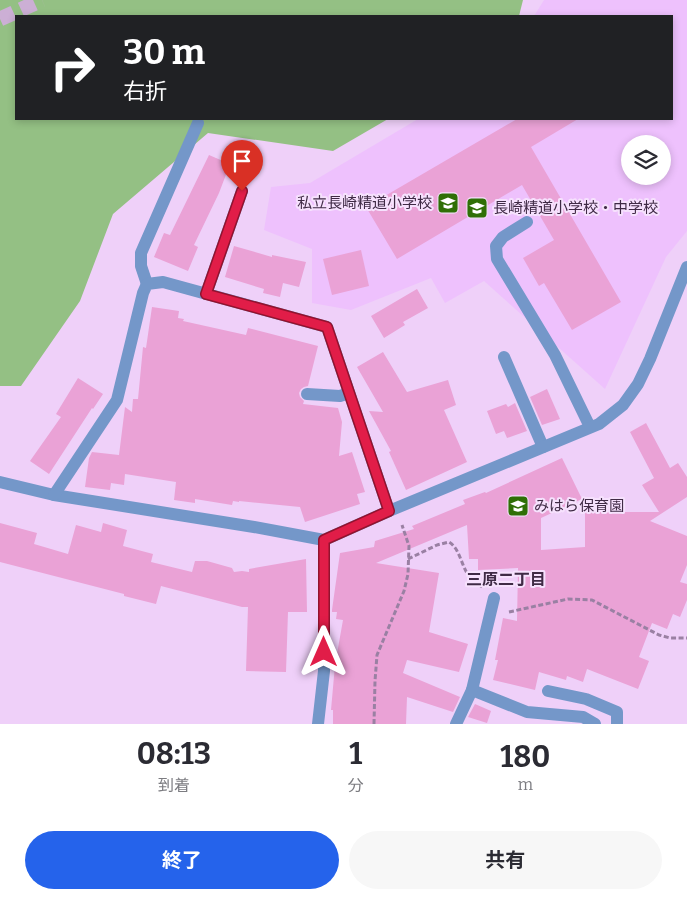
<!DOCTYPE html>
<html lang="ja">
<meta charset="utf-8">
<style>
:root{--surface:#fff;--page:#f7f7f7;--text:#2b2b33;--muted:#7c7c81;--accent:#2563eb}
body{margin:0;font-family:Bitter,"Noto Sans JP",serif;background:var(--page);color:var(--text);height:100vh;display:flex;flex-direction:column;font-size:19px;white-space:nowrap}
*{box-sizing:border-box;margin:0}
p{font-size:16px;color:var(--muted)}
.icon{flex:none;width:28px;height:28px;fill:none;stroke:currentColor;stroke-width:2;stroke-linecap:round;stroke-linejoin:round}
.map{position:relative;height:724px;overflow:hidden}
.sheet{display:flex;flex-direction:column;background:var(--surface);flex:1}
.sheet>*{flex:none}
.guide{position:absolute;left:15px;top:15px;width:658px;height:105px;border-radius:0px;box-shadow:0 2px 8px #0003;background:#202124;color:#fff;overflow:hidden}
.controls{position:absolute;left:621px;top:135px;display:grid;gap:10px}
.controls a{display:grid;place-items:center;width:50px;height:50px;border-radius:50%;background:var(--surface);box-shadow:0 2px 8px #0003;font-size:25px}
.pin{position:absolute;display:grid;place-items:center;width:42px;height:42px;color:#fff;margin:-51px -21px;border-radius:50% 50% 50% 0;rotate:-45deg;box-shadow:0 0 5px #0007}
.pin .icon{rotate:45deg}
.me{position:absolute;width:55px;margin:-28px;rotate:0deg;stroke-linejoin:round;filter:drop-shadow(0 0 4px #0008)}
.turn{display:flex;align-items:center;gap:18px;height:105px;padding:0 25px;font-size:22px}
.turn .icon{width:65px;height:65px;stroke-width:2.5}
.turn b{display:block;font-size:35px;line-height:42px}
.eta{display:flex;justify-content:space-evenly;align-items:center;height:85px;text-align:center}
.eta b{font-size:30px;font-weight:700;line-height:35px}
.cta{display:flex;gap:10px;margin-top:auto;padding:10px 25px}
.cta a{flex:1;height:58px;border-radius:30px;background:var(--accent);color:#fff;font-size:20px;font-weight:700;line-height:58px;text-align:center}
.cta a+a{background:var(--page);color:var(--text)}
.map>svg:first-child{display:block}
</style>
<div class="map">
<svg width="687" height="724" viewBox="0 0 687 724">
<rect width="100%" height="100%" fill="#efd0f9"/>
<path fill="#eec1fd" fill-rule="evenodd" d="M544 0H687V231L666 257 605 389 484 281 445 303 431 278 351 310 312 303V249L264 230 271 187 310 183 418 119H671V16H534ZM630 144H662V176H630Z"/>
<polygon fill="#94c084" points="0,0 523,0 519,16 16,16 16,119 388,119 333,151 208,133 113,214 80,301 21,386 0,386"/>
<g fill="#eaa2d6">
<polygon points="517,119 578,119 531,147 621,302 572,330 544,283 539,286 523,258 554,240 522,185 397,259 366,207"/>
<polygon points="209,155 230,164 219,193 194,245 198,247 188,271 154,257 164,233 170,235"/>
<polygon points="234,246 272,257 272,255 306,262 299,287 283,283 280,297 263,293 264,289 225,277"/>
<polygon points="361,250 369,286 332,295 323,259"/>
<polygon points="417,289 428,308 403,322 405,325 384,338 371,316"/>
<polygon points="152,307 179,311 178,318 184,319 183,321 246,335 248,328 318,346 308,386 304,387 301,389 299,393 300,397 304,401 303,404 338,408 342,422 339,456 352,452 365,492 357,494 360,504 305,522 300,507 239,501 239,502 233,501 232,505 195,499 195,503 174,500 176,482 125,474 124,485 111,483 110,490 85,487 89,458 92,452 119,455 125,407 132,412 133,399 138,399 143,347 146,348"/>
<polygon points="383,352 407,392 448,380 456,405 444,410 467,462 406,490 389,452 391,451 369,411 383,412 357,367"/>
<polygon points="78,378 103,394 93,409 92,408 49,474 30,461 61,417 56,414"/>
<polygon points="547,389 560,419 542,425 530,397"/>
<polygon points="515,403 527,431 507,438 504,431 496,434 487,411 506,404 508,407"/>
<polygon points="646,423 670,468 678,463 687,477 687,497 650,521 687,536 687,565 680,582 687,584 687,600 680,617 673,614 667,629 652,623 639,657 649,661 638,689 587,669 583,682 567,676 566,680 539,672 535,690 493,680 498,660 495,660 503,618 517,621 518,568 478,570 478,559 469,559 467,525 376,563 439,573 429,632 468,644 459,672 407,660 403,673 460,697 453,712 407,697 406,724 333,724 333,710 331,710 335,665 343,620 336,619 337,612 332,612 332,610 340,553 374,547 375,541 414,529 412,526 465,504 463,500 485,492 486,493 562,458 582,499 541,518 541,550 585,547 585,512 659,512 642,485 654,478 630,432"/>
<polygon points="0,523 37,533 34,544 68,554 76,525 101,532 103,523 127,530 123,546 153,554 151,562 192,572 195,561 207,561 232,568 234,572 242,571 249,572 249,569 306,559 307,612 288,612 286,672 246,671 248,607 242,607 161,586 156,604 124,596 124,594 0,562"/>
<polygon points="475,704 491,711 487,723 468,717"/>
</g>
<g fill="none" stroke-linecap="round" stroke-linejoin="round">
<polyline stroke="#ccafd5" stroke-width="15" stroke-dasharray="15 8" stroke-linecap="butt" points="0,19 42,0"/>
<g stroke="#9a80a3" stroke-width="3" stroke-dasharray="5 2.5" stroke-linecap="butt">
<path d="M408 559 437 545 449 542C459 548 461 563 467 573 471 578 477 583 482 587"/>
<polyline points="509,612 568,599 592,600 659,635 670,638 687,638"/>
<polyline points="374,724 375,681 377,655 404,591 408,574 409,546 402,525"/>
</g>
<g stroke="#7497c9" stroke-width="12">
<polyline points="527,222 503,237 496,246 497,259 555,355 590,427"/>
<polyline points="147,284 141,266 141,253 198,123"/>
<polyline points="206,294 242,191"/>
<polyline points="504,357 543,447"/>
<polyline points="307,394 340,396 349,393"/>
<polyline points="0,482 54,495 254,527 324,540 389,511 599,424 623,405 638,384 650,359 687,267"/>
<polyline points="54,495 117,400 143,293 147,284 163,282 327,327 389,511"/>
<polyline points="472,690 527,712 583,717 595,724"/>
<polyline points="548,691 586,699 617,712 617,724"/>
<polyline points="318,724 324,671 324,540"/>
<polyline points="456,724 472,690 494,598"/>
</g>
</g>
<g fill="none" stroke-linecap="round" stroke-linejoin="round">
<g stroke="#92132f" stroke-width="12">
<polyline id="route" points="242,191 206,294 327,327 389,511 324,540 324,652"/>
</g>
<use href="#route" stroke="#e11d48" stroke-width="9"/>
</g>
<defs>
<g id="school-square" transform="scale(1.125)"><rect x="-9" y="-9" width="18" height="18" rx="4" fill="#2f6f06" stroke="#f6e1fd"/><path d="M0-5L7-2L0 1L-7-2ZM-4 1L0 2.5L4 1V4Q0 6-4 4Z" fill="#fff"/></g>
</defs>
<g fill-rule="evenodd">
<use href="#school-square" x="448" y="203"/>
<use href="#school-square" x="477" y="208"/>
<use href="#school-square" x="518" y="506"/>
</g>
<g text-anchor="middle" stroke-width="4" stroke-linejoin="round" paint-order="stroke">
<g font-size="15" fill="#3f2a45" stroke="#f6e1fd" text-anchor="start">
<text x="432" y="208" text-anchor="end">私立長崎精道小学校</text>
<text x="493" y="213">長崎精道小学校・中学校</text>
<text x="534" y="511">みはら保育園</text>
</g>
<g font-size="16" font-weight="bold" fill="#3f2a45" stroke="#f6e1fd">
<text x="506" y="585">三原二丁目</text>
</g>
</g>
</svg>
<div class="controls">
<a><svg class="icon" aria-label="layers" viewBox="0 0 24 24"><path d="M12 4l9 5-9 5-9-5zM3 14l9 5 9-5"/></svg></a>
</div>
<div class="pin" style="left:242px;top:191px;background:#d93025"><svg class="icon" aria-label="arrive" viewBox="0 0 24 24"><path d="M6 21V4h12l-3 4 3 4H6"/></svg></div>
<svg class="me" style="left:324px;top:652px" viewBox="-20 -20 40 40"><path d="M0-17L14 15 0 8-14 15z" fill="#e11d48" stroke="#fff" stroke-width="4"/></svg>
<div class="guide">
<div class="turn"><svg class="icon" aria-label="right" viewBox="0 0 24 24"><path d="M7 20v-9h11M14 6l5 5-5 5"/></svg><div><b>30 m</b>右折</div></div>
</div>
</div>
<section class="sheet">
<div class="eta">
<div><b>08:13</b><p>到着</p></div>
<div><b>1</b><p>分</p></div>
<div><b>180</b><p>m</p></div>
</div>
<div class="cta"><a>終了</a><a>共有</a></div>
</section>
